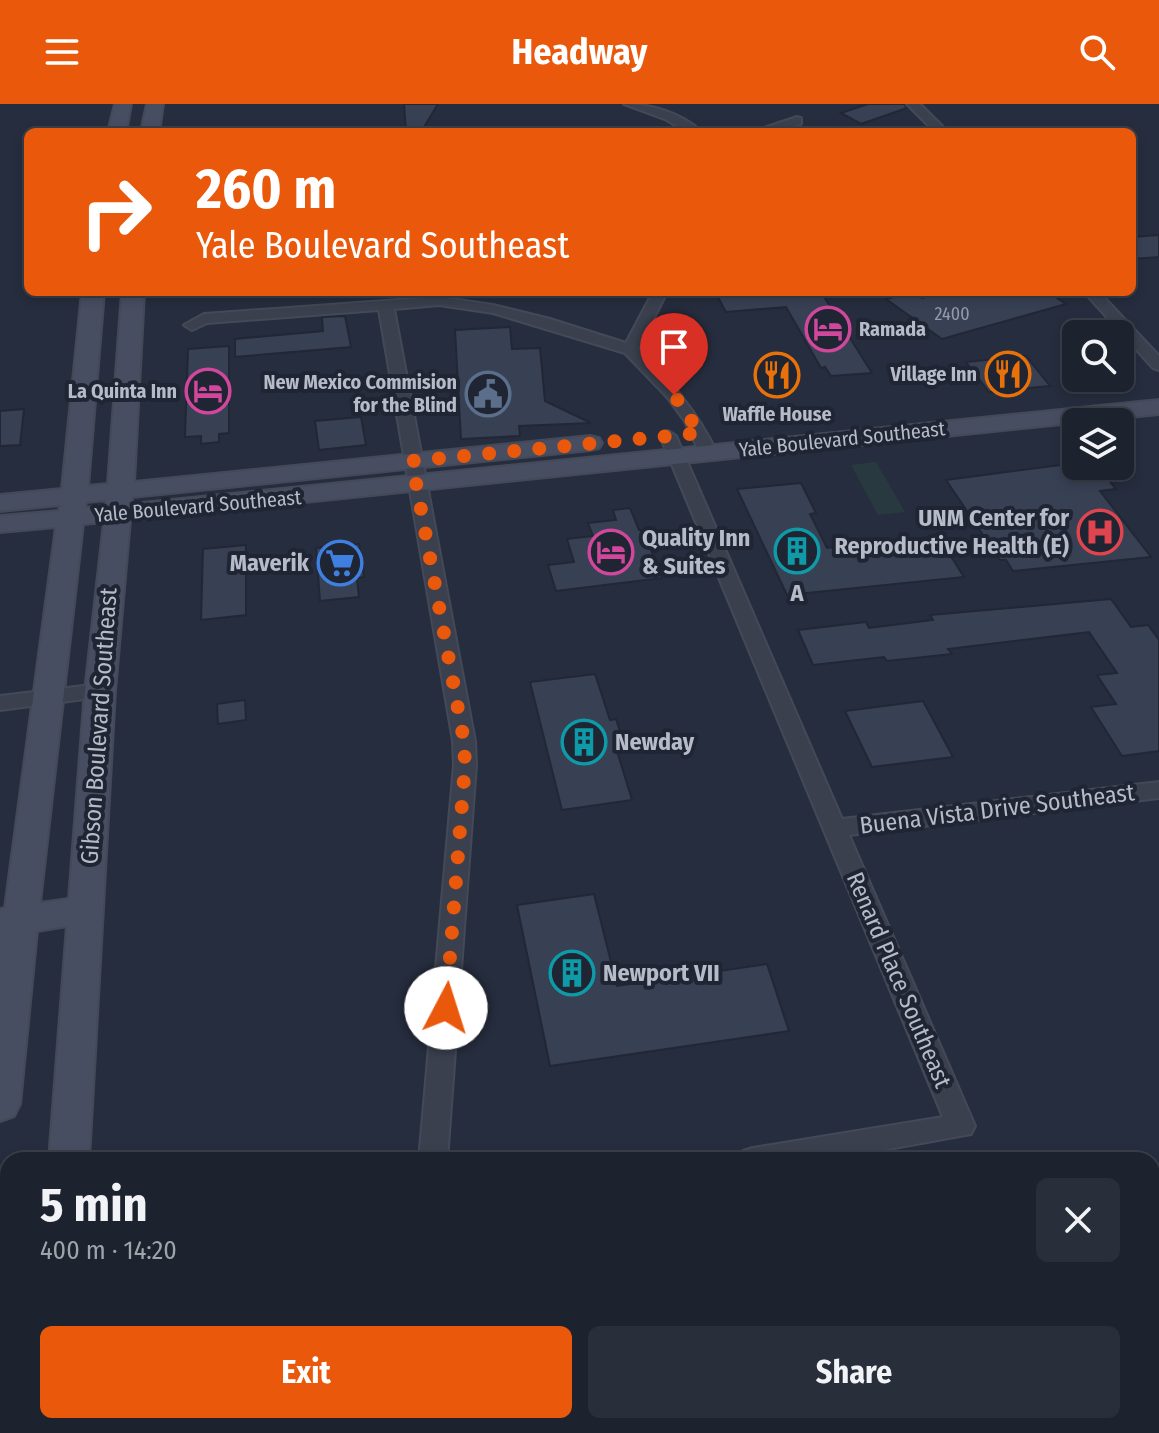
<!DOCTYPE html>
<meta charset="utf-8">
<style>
:root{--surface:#1c222e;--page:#292f3a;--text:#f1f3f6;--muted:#a0a4aa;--line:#3a3f4a;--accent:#ea580c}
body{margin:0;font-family:"Fira Sans Condensed",sans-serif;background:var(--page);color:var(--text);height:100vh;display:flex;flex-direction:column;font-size:30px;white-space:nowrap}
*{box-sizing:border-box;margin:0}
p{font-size:26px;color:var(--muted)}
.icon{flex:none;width:44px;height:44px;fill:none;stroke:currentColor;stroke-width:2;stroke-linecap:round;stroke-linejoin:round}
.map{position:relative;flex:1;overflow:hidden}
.panel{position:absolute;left:0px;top:1048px;width:1160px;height:282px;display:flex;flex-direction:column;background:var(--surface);border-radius:24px 24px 0 0;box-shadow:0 4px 12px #0003,0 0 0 2px var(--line)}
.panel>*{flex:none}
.guide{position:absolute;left:24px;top:24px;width:1112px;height:168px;border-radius:12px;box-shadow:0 4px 12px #0003,0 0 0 2px var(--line);background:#ea580c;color:#fff;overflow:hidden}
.controls{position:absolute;left:1062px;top:216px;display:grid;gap:16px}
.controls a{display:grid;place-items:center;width:72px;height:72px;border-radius:12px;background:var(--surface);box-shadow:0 4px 12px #0003,0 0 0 2px var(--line);font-size:40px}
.pin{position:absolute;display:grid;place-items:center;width:68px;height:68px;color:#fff;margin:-82px -34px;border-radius:50% 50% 50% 0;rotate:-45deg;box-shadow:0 0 8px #0007}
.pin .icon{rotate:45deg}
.me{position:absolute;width:88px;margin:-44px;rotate:5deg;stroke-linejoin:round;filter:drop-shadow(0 0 6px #0008)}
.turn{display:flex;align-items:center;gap:28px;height:168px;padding:0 40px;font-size:36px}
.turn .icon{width:104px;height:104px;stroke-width:2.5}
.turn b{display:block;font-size:56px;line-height:68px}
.round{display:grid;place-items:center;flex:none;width:84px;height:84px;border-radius:12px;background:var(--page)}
.headline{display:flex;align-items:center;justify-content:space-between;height:136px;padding:0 40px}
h1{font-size:48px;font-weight:700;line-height:60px}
.button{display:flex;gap:16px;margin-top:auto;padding:16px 40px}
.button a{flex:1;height:92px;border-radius:12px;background:var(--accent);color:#fff;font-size:32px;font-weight:700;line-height:92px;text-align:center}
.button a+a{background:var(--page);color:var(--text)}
header{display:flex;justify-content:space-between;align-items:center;height:104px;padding:0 40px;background:var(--accent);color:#fff;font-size:36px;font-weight:700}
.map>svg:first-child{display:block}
</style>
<header><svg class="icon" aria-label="menu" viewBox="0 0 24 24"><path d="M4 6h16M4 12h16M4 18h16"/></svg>Headway<svg class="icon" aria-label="search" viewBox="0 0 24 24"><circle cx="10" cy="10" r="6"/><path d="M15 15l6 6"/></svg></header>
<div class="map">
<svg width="1159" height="1329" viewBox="0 0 1159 1329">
<rect width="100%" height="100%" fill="#262d3e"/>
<polygon fill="#283a3f" points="876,358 905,408 878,411 851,361"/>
<g fill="#384154" stroke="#212735" stroke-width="2">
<polygon points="404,0 438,0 421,28 406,28"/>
<polygon points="868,0 904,0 907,4 861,20 841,9"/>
<polygon points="1159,131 1159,153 1132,155 1132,133"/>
<polygon points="715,188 821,188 872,269 831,272 825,263 821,264 786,203 726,208"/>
<polygon points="913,188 922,194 945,188 961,188 967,192 983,188 1048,188 1066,200 942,235 886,195"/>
<polygon points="345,212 351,243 235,253 235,235 323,227 322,213"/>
<polygon points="510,223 512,245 540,244 545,297 591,319 519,322 520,332 461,335 455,226"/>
<polygon points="229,242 229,329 219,330 219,338 201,340 201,332 185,333 188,245"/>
<polygon points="1026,252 1050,282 989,288 966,258"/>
<polygon points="24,305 20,341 0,342 0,307"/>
<polygon points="361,313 366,341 319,346 315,317"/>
<polygon points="1076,359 1076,362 1097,362 1116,385 1100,387 1151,453 1013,467 1006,456 1000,456 946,376"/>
<polygon points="801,379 816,409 810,410 827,444 938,432 964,473 787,491 737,385"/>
<polygon points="630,404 639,426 643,426 662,474 556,487 548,461 574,458 567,435 593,432 588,419 616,416 613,406"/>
<polygon points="359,440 364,473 357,474 359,493 320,497 316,444"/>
<polygon points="246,441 246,511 201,516 203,445"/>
<polygon points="1111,495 1131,523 1148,521 1159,536 1159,647 1122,652 1091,603 1116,600 1097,571 1117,569 1089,528 948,545 952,550 887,557 884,553 813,561 798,526 866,518 869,524 933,516 930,511"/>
<polygon points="595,570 610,616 616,615 626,646 617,647 632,696 562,706 530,578"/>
<polygon points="245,596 246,616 218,620 217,600"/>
<polygon points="923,597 953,653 872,663 845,607"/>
<polygon points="594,790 617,882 767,860 789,927 550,962 517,801"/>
</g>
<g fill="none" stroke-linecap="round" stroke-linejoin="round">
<g stroke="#434957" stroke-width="4">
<g id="street">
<path d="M624 0C652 0 681 9 702 28H687L665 15Z"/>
<polygon points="907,0 920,0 948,28 935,28"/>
<polygon points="797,13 801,14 801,20 771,28 752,28"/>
<path d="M653 188H667L638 245C672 280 696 305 717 349L714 353H702L684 316 668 294 625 249 493 209 439 201 394 205 475 637 476 661 447 1056H419L454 661 453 637 379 206 207 219 192 226 184 221 204 210 439 193 493 201 550 215 626 239Z"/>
<polygon points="1084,188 1099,188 1159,252 1159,266 1153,264"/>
<polygon points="668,327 676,332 842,715 1159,678 1159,694 849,731 975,1022 971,1030 828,1056 739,1056 743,1047 753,1044 943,1013 660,332"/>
<polygon points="100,580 110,587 107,592 0,606 0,592"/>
<polygon points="392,1322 424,1322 423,1329 391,1329"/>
</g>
</g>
<g stroke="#434957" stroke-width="4">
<g id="secondary">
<polygon points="115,0 131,0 126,28 108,28"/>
<polygon points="147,0 163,0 159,28 141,28"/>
<path d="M82 188H104L88 382 108 380 122 188H144L134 378 590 332 599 334 602 339 599 344 590 346 132 393V400L1159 296V310L130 416 115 587 89 1056H49L67 822 37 827 20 1000 14 1012 0 1017V805L5 804 56 423 0 428V412L59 407 60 401 0 407V391L62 385ZM106 396 105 402 85 404 86 398ZM104 418 85 587 69 795 40 799 83 420Z"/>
<polygon points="24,1322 70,1322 70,1329 22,1329"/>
</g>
</g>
<use href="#street" fill="#3a404e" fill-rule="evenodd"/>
<use href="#secondary" fill="#484e61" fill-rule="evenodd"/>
</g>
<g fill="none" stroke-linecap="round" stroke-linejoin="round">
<polyline stroke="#ea580c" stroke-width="14" stroke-dasharray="0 25.2" points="446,904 465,661 464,637 412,357 700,329 674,291"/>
</g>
<defs>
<g id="hotel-ring" transform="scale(2.3)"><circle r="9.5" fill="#1f2533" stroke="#d1479c" stroke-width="1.5"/><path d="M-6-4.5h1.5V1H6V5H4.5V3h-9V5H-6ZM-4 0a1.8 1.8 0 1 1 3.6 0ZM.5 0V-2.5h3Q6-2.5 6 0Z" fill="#d1479c"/></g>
<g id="restaurant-ring" transform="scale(2.3)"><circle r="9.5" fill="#1f2533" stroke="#e8710a" stroke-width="1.5"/><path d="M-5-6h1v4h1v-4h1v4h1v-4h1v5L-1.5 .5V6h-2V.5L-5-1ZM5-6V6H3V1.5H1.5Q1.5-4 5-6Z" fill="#e8710a"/></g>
<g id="civic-ring" transform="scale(2.3)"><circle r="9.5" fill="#1f2533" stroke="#5c6f8a" stroke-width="1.5"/><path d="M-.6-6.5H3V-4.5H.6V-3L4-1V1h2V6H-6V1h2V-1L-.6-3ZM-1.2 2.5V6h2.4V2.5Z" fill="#5c6f8a"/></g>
<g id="hospital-ring" transform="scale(2.3)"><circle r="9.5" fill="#1f2533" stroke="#e0444e" stroke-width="1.5"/><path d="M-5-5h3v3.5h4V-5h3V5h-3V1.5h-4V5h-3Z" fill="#e0444e"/></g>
<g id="building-ring" transform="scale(2.3)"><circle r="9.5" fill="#1f2533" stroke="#0f9aa8" stroke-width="1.5"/><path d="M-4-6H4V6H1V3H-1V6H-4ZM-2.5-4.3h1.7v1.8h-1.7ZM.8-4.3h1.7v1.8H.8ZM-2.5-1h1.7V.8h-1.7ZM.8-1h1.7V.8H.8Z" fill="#0f9aa8"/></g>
<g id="supermarket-ring" transform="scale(2.3)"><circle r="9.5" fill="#1f2533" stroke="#3f7fe0" stroke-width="1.5"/><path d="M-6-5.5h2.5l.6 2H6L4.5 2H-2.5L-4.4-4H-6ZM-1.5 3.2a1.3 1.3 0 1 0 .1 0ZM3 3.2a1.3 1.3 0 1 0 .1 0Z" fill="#3f7fe0"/></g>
</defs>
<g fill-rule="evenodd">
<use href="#hotel-ring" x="828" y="225"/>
<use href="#restaurant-ring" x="1008" y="270"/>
<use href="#restaurant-ring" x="777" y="271"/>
<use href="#hotel-ring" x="208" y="287"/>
<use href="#civic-ring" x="488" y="290"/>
<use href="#hospital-ring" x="1100" y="428"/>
<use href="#building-ring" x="797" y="447"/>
<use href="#hotel-ring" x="611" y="448"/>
<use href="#supermarket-ring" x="340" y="459"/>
<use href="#building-ring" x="584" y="638"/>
<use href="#building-ring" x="572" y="869"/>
</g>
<g text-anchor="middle" stroke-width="8" stroke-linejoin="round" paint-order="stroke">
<g font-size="18" fill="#949aaa">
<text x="952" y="216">2400</text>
</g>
<g font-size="20" font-weight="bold" fill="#b6bbc9" stroke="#1f2533" text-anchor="end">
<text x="859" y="232" text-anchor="start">Ramada</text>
<text x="977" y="277">Village Inn</text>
<text x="457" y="285">New Mexico Commision<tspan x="457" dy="23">for the Blind</tspan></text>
<text x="177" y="294">La Quinta Inn</text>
<text x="777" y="317" text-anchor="middle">Waffle House</text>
</g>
<g font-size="20" fill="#b6bbc9" stroke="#1f2533">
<text transform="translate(842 335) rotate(-6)" y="7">Yale Boulevard Southeast</text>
<text transform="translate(198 402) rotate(-5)" y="7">Yale Boulevard Southeast</text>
</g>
<g font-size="24" font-weight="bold" fill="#b6bbc9" stroke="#1f2533" text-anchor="start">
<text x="1069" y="422" text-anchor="end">UNM Center for<tspan x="1069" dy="28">Reproductive Health (E)</tspan></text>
<text x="642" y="442">Quality Inn<tspan x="642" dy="28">&amp; Suites</tspan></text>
<text x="309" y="467" text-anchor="end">Maverik</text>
<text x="797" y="497" text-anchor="middle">A</text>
<text x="615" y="646">Newday</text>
<text x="603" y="877">Newport VII</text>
</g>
<g font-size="24" fill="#b6bbc9" stroke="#1f2533">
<text transform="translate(99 622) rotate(-86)" y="8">Gibson Boulevard Southeast</text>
<text transform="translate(997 705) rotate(-7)" y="8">Buena Vista Drive Southeast</text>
<text transform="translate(899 876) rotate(67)" y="8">Renard Place Southeast</text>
</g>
</g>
</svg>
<div class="controls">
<a><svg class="icon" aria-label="search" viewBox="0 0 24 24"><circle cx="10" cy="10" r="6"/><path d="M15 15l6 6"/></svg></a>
<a><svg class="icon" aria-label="layers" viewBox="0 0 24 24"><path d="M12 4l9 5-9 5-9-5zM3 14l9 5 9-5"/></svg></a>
</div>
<div class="pin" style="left:674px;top:291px;background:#d93025"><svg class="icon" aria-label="arrive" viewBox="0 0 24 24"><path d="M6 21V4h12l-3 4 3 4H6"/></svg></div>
<svg class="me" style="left:446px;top:904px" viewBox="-20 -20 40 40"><circle r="19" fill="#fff"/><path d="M0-13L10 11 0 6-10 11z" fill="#ea580c"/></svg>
<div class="guide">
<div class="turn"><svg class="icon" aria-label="right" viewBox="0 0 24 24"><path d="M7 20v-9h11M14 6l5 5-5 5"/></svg><div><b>260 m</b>Yale Boulevard Southeast</div></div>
</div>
<section class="panel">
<div class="headline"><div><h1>5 min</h1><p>400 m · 14:20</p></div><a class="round"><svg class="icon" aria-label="close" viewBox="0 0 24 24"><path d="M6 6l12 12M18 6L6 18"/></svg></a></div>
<div class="button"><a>Exit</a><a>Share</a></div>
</section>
</div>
